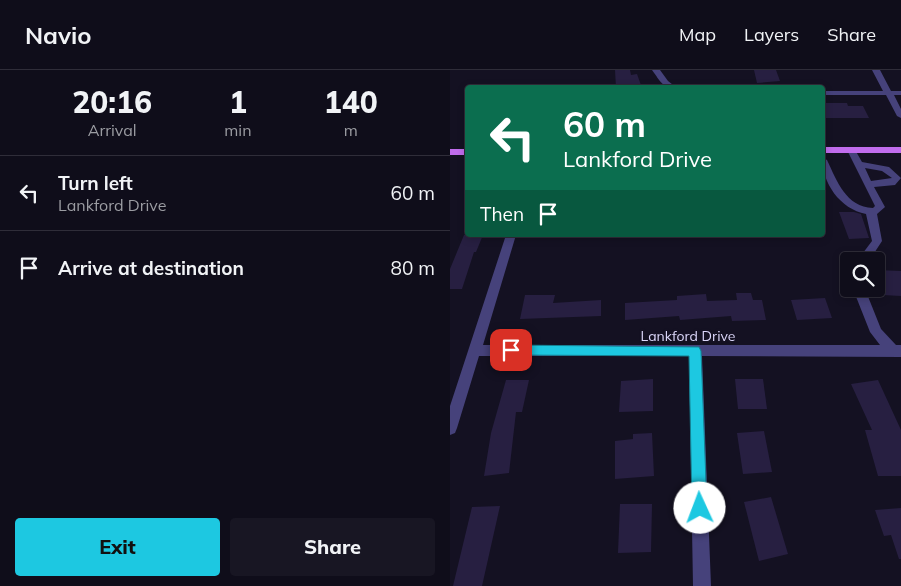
<!DOCTYPE html>
<style>
:root{--surface:#0f0d1a;--page:#181623;--text:#f1f3f6;--muted:#9b9ca2;--line:#2f2d39;--accent:#1dc8e1}
body{margin:0;font-family:Mulish,sans-serif;background:var(--page);color:var(--text);height:100vh;display:flex;flex-direction:column;font-size:19px;white-space:nowrap}
*{box-sizing:border-box;margin:0}
p{font-size:16px;color:var(--muted)}
.icon{flex:none;width:28px;height:28px;fill:none;stroke:currentColor;stroke-width:2;stroke-linecap:round;stroke-linejoin:round}
.map{position:relative;flex:1;overflow:hidden}
.details{display:flex;flex-direction:column;background:var(--surface);width:450px}
.details>*{flex:none}
.hud{position:absolute;left:15px;top:15px;width:360px;height:152px;border-radius:5px;box-shadow:0 2px 8px #0003,0 0 0 1px var(--line);background:#0b6e4f;color:#fff;overflow:hidden}
.controls{position:absolute;left:390px;top:182px;display:grid;gap:10px}
.controls a{display:grid;place-items:center;width:45px;height:45px;border-radius:5px;background:var(--surface);box-shadow:0 2px 8px #0003,0 0 0 1px var(--line);font-size:25px}
.pin{position:absolute;display:grid;place-items:center;width:42px;height:42px;color:#fff;margin:-21px;border-radius:10px;box-shadow:0 2px 8px #0006}
.me{position:absolute;width:55px;margin:-28px;rotate:358deg;stroke-linejoin:round;filter:drop-shadow(0 0 4px #0008)}
.turn{display:flex;align-items:center;gap:18px;height:105px;padding:0 15px;font-size:22px}
.turn .icon{width:65px;height:65px;stroke-width:2.5}
.turn b{display:block;font-size:35px;line-height:42px}
.then{display:flex;align-items:center;height:48px;padding:0 15px;background:#0003;gap:10px;font-size:19px}
.eta{display:flex;justify-content:space-evenly;align-items:center;height:85px;text-align:center}
.eta b{font-size:30px;font-weight:800;line-height:35px}
.action{display:flex;gap:10px;margin-top:auto;padding:10px 15px}
.action a{flex:1;height:58px;border-radius:5px;background:var(--accent);color:#111;font-size:20px;font-weight:800;line-height:58px;text-align:center}
.action a+a{background:var(--page);color:var(--text)}
ul{padding:0;list-style:none}
li{display:flex;align-items:center;gap:15px;height:75px;padding:0 15px;border-top:1px solid var(--line)}
li div{flex:1}
li b{display:block;font-size:19px}
li em{font-style:normal}
header{display:flex;align-items:center;gap:30px;box-sizing:border-box;height:70px;padding:0 25px;background:var(--surface);border-bottom:1px solid var(--line)}
header strong{font-size:24px}
nav{display:flex;gap:28px;margin-inline-start:auto;font-size:18px}
main{display:flex;flex:1;min-height:0}
.map>svg:first-child{display:block}
</style>
<header>
<strong>Navio</strong>
<nav><a>Map</a><a>Layers</a><a>Share</a></nav>
</header>
<main>
<section class="details">
<div class="eta">
<div><b>20:16</b><p>Arrival</p></div>
<div><b>1</b><p>min</p></div>
<div><b>140</b><p>m</p></div>
</div>
<ul>
<li><svg class="icon" aria-label="left" viewBox="0 0 24 24"><path d="M17 20v-9H6M10 6l-5 5 5 5"/></svg><div><b>Turn left</b><p>Lankford Drive</p></div><em>60 m</em></li>
<li><svg class="icon" aria-label="arrive" viewBox="0 0 24 24"><path d="M6 21V4h12l-3 4 3 4H6"/></svg><div><b>Arrive at destination</b></div><em>80 m</em></li>
</ul>
<div class="action"><a>Exit</a><a>Share</a></div>
</section>
<div class="map">
<svg width="451" height="516" viewBox="0 0 451 516">
<rect width="100%" height="100%" fill="#141122"/>
<g fill="#271f41">
<polygon points="165,0 180,0 181,5 187,4 192,18 166,18"/>
<polygon points="304,0 326,0 330,11 307,13"/>
<polygon points="372,33 397,33 398,36 413,36 419,48 372,48"/>
<polygon points="389,142 404,142 411,144 419,168 399,169"/>
<polygon points="14,165 33,165 26,182 24,182 12,219 0,219 0,199"/>
<polygon points="426,200 451,201 451,226 433,225 432,220 426,220"/>
<polygon points="286,223 301,223 303,230 312,230 316,250 282,251 281,246 230,250 229,246 175,250 175,233 227,230 227,226 256,224 257,231 287,230"/>
<polygon points="75,225 105,225 103,233 151,230 151,246 70,249"/>
<polygon points="375,228 382,248 347,250 341,230"/>
<polygon points="203,309 203,341 169,342 171,311"/>
<polygon points="285,309 313,309 317,339 288,339"/>
<polygon points="56,310 79,310 72,342 66,342 59,403 34,406 41,363"/>
<polygon points="428,310 451,360 451,406 428,406 415,360 422,360 401,314"/>
<polygon points="314,361 322,402 293,404 287,363"/>
<polygon points="202,363 204,406 165,409 165,371 183,369 183,364"/>
<polygon points="321,427 338,484 309,491 294,432"/>
<polygon points="170,434 202,434 201,482 168,483"/>
<polygon points="50,436 32,516 3,516 22,437"/>
<polygon points="451,438 451,489 449,489 441,465 434,466 425,440"/>
</g>
<g fill="none" stroke-linecap="round" stroke-linejoin="round">
<g fill="#46427b" fill-rule="evenodd">
<path d="M202 0H210L218 11 227 18C212 18 211 12 202 0Z"/>
<polygon points="422,0 430,0 441,21 451,21 451,25 444,25 451,39 451,48 447,46 436,25 372,25 372,21 433,21"/>
<path d="M401 77 404 78 412 92 439 97 451 108 445 115 424 117 435 137 427 144 432 171 419 191H407L422 171 416 144C390 139 372 113 372 87L377 90C387 111 396 137 423 138L425 136 397 80ZM415 98 432 101 442 108 421 111Z"/>
<polygon points="56,165 66,165 33,275 430,275 420,262 403,219 415,219 431,259 446,275 451,275 451,287 252,286 261,516 243,516 239,286 29,286 7,358 5,363 0,365 0,336"/>
</g>
<g fill="#c06cec" fill-rule="evenodd">
<rect x="372" y="77" width="79" height="6"/>
<rect x="0" y="79" width="18" height="6"/>
</g>
</g>
<polygon fill="#1dc8e1" stroke="#138292" points="61,275 249,277 251,281 257,438 255,443 250,445 244,443 242,438 239,286 61,285 57,284 55,280 57,277"/>
<g text-anchor="middle" stroke-width="5" stroke-linejoin="round" paint-order="stroke">
<g font-size="14" fill="#dcd7fa" stroke="#141122">
<text x="238" y="271">Lankford Drive</text>
</g>
</g>
</svg>
<div class="controls">
<a><svg class="icon" aria-label="search" viewBox="0 0 24 24"><circle cx="10" cy="10" r="6"/><path d="M15 15l6 6"/></svg></a>
</div>
<div class="pin" style="left:61px;top:280px;background:#d93025"><svg class="icon" aria-label="arrive" viewBox="0 0 24 24"><path d="M6 21V4h12l-3 4 3 4H6"/></svg></div>
<svg class="me" style="left:250px;top:438px" viewBox="-20 -20 40 40"><circle r="19" fill="#fff"/><path d="M0-13L10 11 0 6-10 11z" fill="#1dc8e1"/></svg>
<div class="hud">
<div class="turn"><svg class="icon" aria-label="left" viewBox="0 0 24 24"><path d="M17 20v-9H6M10 6l-5 5 5 5"/></svg><div><b>60 m</b>Lankford Drive</div></div>
<div class="then">Then<svg class="icon" aria-label="arrive" viewBox="0 0 24 24"><path d="M6 21V4h12l-3 4 3 4H6"/></svg></div>
</div>
</div>
</main>
